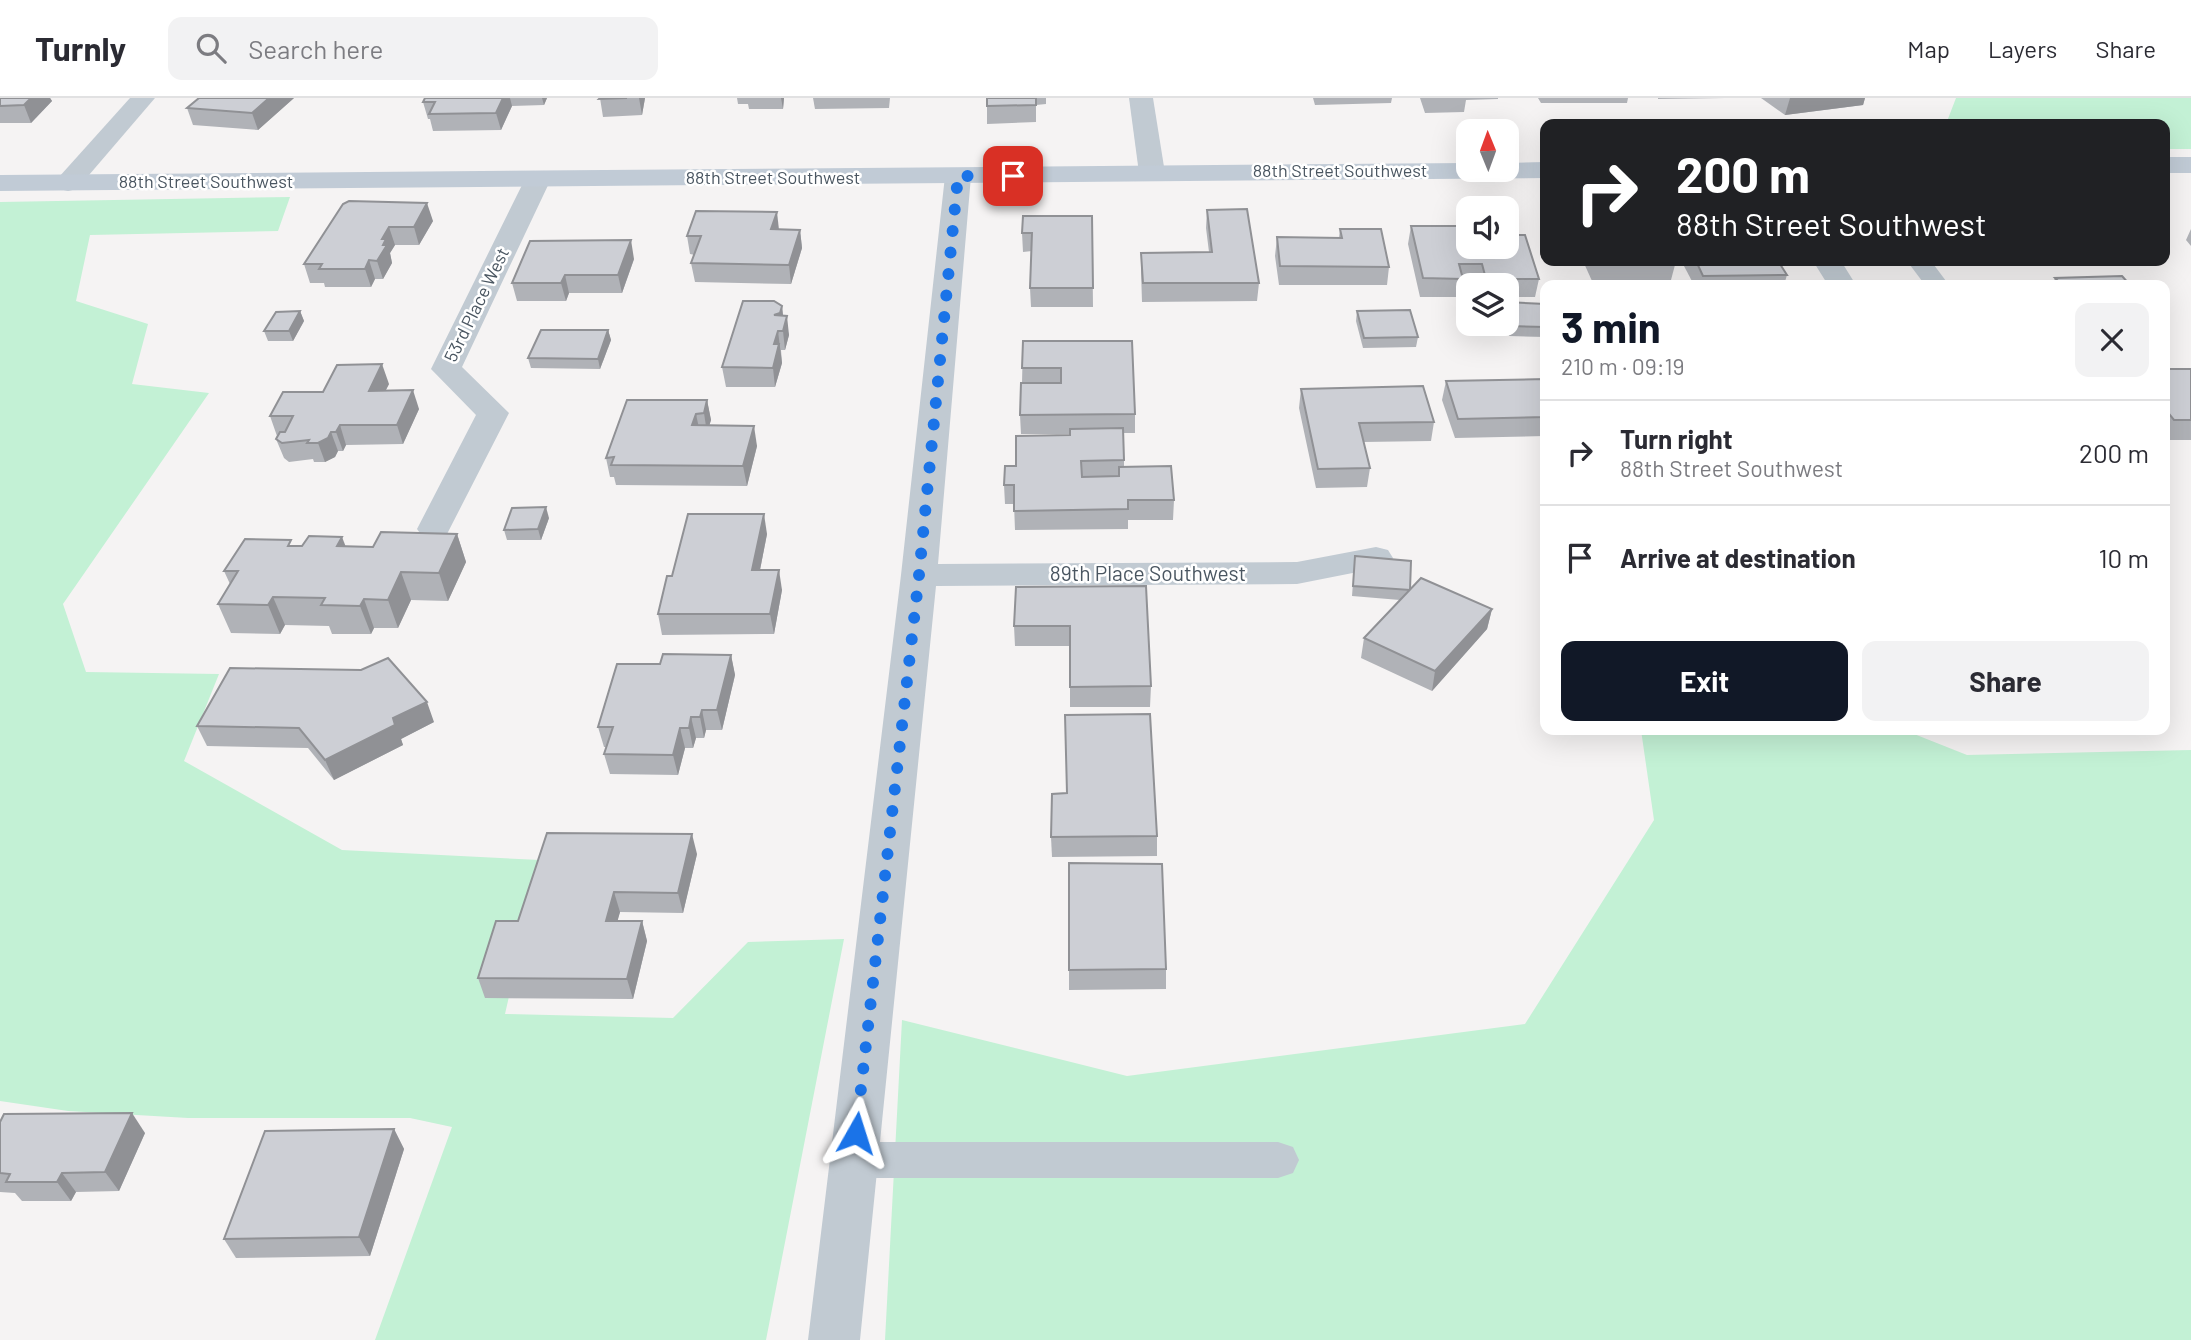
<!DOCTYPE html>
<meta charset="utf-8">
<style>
:root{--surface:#fff;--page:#f2f2f3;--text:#2b2b33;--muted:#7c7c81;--line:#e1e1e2;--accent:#111827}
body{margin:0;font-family:Barlow,sans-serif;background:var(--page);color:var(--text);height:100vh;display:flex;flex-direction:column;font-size:26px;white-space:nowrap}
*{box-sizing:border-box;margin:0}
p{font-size:23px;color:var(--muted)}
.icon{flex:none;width:38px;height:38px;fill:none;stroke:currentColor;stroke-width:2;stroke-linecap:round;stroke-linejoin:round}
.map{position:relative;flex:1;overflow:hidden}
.side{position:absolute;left:1540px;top:182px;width:630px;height:455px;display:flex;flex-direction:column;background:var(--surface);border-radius:14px;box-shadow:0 7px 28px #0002}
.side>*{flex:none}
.hud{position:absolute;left:1540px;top:21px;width:630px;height:147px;border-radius:14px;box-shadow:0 7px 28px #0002;background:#202124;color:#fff;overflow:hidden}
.needle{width:46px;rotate:359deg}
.fabs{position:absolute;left:1456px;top:21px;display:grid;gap:14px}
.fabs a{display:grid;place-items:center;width:63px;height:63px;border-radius:14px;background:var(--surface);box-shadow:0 7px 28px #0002;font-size:35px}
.pin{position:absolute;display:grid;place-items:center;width:60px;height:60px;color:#fff;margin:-30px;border-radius:14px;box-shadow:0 4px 10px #0006}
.me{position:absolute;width:77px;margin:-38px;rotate:6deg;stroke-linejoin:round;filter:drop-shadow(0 0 5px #0008)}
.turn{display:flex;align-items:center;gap:24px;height:147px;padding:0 21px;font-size:32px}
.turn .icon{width:91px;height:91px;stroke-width:2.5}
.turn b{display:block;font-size:49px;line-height:60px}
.round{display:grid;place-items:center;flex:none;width:74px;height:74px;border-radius:14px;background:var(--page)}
.summary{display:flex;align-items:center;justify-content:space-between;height:119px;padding:0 21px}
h1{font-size:42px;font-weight:700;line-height:52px;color:var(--accent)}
.action{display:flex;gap:14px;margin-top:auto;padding:14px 21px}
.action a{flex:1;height:80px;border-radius:14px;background:var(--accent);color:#fff;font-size:28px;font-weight:700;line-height:80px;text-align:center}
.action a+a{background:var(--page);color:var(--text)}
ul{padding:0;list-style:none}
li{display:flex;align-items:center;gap:21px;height:105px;padding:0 21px;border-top:2px solid var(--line)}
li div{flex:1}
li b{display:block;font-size:26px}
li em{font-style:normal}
header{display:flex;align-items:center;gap:42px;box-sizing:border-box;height:98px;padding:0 35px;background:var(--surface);border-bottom:2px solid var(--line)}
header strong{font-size:33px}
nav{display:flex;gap:38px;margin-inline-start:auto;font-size:24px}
.search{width:490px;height:63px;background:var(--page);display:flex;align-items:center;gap:18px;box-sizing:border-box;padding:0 24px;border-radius:14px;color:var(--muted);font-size:26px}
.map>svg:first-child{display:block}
</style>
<header>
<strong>Turnly</strong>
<div class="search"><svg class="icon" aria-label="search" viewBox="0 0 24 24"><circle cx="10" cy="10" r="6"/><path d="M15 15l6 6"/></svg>Search here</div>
<nav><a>Map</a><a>Layers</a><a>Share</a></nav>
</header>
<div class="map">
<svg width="2191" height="1242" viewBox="0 0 2191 1242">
<rect width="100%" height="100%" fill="#f5f3f3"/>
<g fill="#c3f1d5">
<polygon points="1956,0 2191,0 2191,51 2165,51 2165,26 1946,26"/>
<polygon points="290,99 278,133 90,137 76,203 148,226 132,286 209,295 63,506 86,574 219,576 184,663 342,752 540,762 505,916 673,920 748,844 844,841 766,1242 375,1242 452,1029 410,1020 188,1020 68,1013 0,1003 0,104"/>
<polygon points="1641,632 1904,632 1967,657 2191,652 2191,1242 885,1242 902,922 1127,978 1525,926 1654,722"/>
</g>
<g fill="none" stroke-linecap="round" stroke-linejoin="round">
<g fill="#c1cad2" fill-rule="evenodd">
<polygon points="1907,163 1931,163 1949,187 1925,187"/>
<polygon points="854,1044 1278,1044 1293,1049 1299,1062 1293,1075 1278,1080 854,1080 839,1075 833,1062 839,1049"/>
</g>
<g fill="#c1cad2" fill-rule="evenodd">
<polygon points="130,0 155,0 77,91 68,93 59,91 55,85 59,79"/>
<polygon points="1129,0 1153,0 1165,75 1161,81 1152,83 1143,81 1139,75"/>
<polygon points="958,70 967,72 971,78 938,466 1297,464 1376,449 1388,452 1393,460 1388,468 1297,486 936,488 860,1242 808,1242 901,477 945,78 949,72"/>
<polygon points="538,73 547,75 551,81 462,269 509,315 446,438 434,442 422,438 417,431 476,317 431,271 525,81 529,75"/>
<polygon points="1813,163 1841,163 1856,187 1828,187"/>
</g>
<g fill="#c1cbd6" fill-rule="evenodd">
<rect x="2165" y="59" width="26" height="16"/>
<polygon points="1545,64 1545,80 0,93 0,77 1468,65 1468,72 1507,72 1507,65"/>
</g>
</g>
<g fill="#b0b2b7">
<polygon points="0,0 50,0 52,3 31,25 0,25"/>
<polygon points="294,0 258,32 193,27 187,10"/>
<polygon points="425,0 547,0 544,7 512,8 501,32 433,33 430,21 428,21 423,4"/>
<polygon points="600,0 646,0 645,0 642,17 603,19"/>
<polygon points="737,0 784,0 783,11 749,11 748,6 738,6"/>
<polygon points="813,0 890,0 889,10 815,11"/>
<polygon points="987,0 1046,0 1046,6 1036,7 1036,24 987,26"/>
<polygon points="1313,0 1392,0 1391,5 1315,7"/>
<polygon points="1420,0 1498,0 1498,1 1466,2 1464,14 1425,15"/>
<polygon points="1538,0 1628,0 1627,5 1541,5"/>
<polygon points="1658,0 1725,0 1658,1"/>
<polygon points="1761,0 1865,0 1863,7 1785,17"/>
<polygon points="343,106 433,123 419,147 395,147 390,155 392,165 383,181 375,181 371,189 325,189 324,185 310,185 304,166"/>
<polygon points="1207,112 1259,185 1257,203 1142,204 1141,173 1141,155 1209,154 1206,130"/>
<polygon points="1092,118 1093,209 1031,209 1030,190 1032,153 1023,154 1022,135"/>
<polygon points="1411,128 1539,181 1535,199 1507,199 1507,187 1480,187 1479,184 1462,184 1460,199 1420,199 1408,146"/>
<polygon points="1340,131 1389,169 1387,187 1279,187 1275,158 1277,139 1339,140"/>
<polygon points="2191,131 2191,148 2186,142"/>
<polygon points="779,132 800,132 802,150 791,186 695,184 691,165 695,157 690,156 687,138"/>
<polygon points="634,161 622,195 569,195 566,203 517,203 512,185"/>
<polygon points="1583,163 1676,163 1671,182 1592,183"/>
<polygon points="1686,163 1778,163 1787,177 1784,187 1694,187 1684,168"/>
<polygon points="2055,180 2130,187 2052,187"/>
<polygon points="1507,204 1545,206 1545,239 1509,238 1507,224"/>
<polygon points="782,208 783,218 789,237 785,252 781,252 782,265 775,289 726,289 722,269"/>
<polygon points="300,213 304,223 293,243 268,243 264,233"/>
<polygon points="1357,213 1418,239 1416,249 1363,250 1356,223"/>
<polygon points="608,232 611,242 600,271 531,270 528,260"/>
<polygon points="1023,243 1135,316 1135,335 1124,335 1124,369 1174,402 1173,422 1128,422 1128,431 1015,432 1014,406 1005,406 1004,387 1016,368 1070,337 1070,336 1021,336 1020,317 1022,285"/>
<rect x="2165" y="271" width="26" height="71"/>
<polygon points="1545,281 1545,338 1455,340 1442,302 1446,283"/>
<polygon points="389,286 385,293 419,311 403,346 346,347 343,353 338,353 335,359 325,364 314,364 313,361 289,364 284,360 276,341 277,338 270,318 323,294"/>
<polygon points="1301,291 1434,324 1431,343 1363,344 1370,370 1367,389 1316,390 1299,310"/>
<polygon points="707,302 711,322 709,328 757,348 747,388 616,387 614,379 610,379 606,360"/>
<polygon points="549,420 541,442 507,442 504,432"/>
<polygon points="457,436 466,464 448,503 411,502 398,530 374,530 371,536 332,536 329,528 285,527 280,536 231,535 218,506 230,486 224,473 294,448 373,449"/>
<polygon points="767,436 760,472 782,492 774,536 662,537 658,516 672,478"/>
<polygon points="1355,458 1410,492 1492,511 1487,531 1432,593 1361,560 1364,540 1400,502 1352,498"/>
<polygon points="1146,488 1151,588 1150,609 1070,609 1070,548 1015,548 1014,528"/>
<polygon points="731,557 735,577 722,632 706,632 704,640 696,640 693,650 685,650 678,677 610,676 604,656 607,649 604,649 598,629 660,566"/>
<polygon points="434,624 401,641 403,647 334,682 308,650 207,648 197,628"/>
<polygon points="1157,738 1157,758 1052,759 1051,739"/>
<polygon points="697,756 683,815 620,814 617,823 642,823 647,843 633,901 485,900 478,880 518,823"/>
<polygon points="1166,871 1166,891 1069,892 1069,872"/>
<polygon points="0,1024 145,1035 119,1093 76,1094 71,1103 22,1103 15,1095 0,1094"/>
<polygon points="394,1031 404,1051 370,1158 236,1160 224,1141"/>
</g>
<g fill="#909195">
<polygon points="31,0 50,0 52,3 31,25 24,7"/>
<polygon points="269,0 294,0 258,32 252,15"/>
<polygon points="503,0 510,0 512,8 501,32 496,15"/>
<polygon points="542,0 547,0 544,7"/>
<polygon points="639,0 645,0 642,17"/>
<polygon points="781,0 784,0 783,11"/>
<polygon points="1790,0 1865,0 1863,7 1785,17"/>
<polygon points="427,105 433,123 419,147 414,129"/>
<polygon points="777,114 779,132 771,131"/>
<polygon points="389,129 395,147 390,155 392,165 383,181 377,163 382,141"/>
<polygon points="800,132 802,150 791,186 789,167"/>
<polygon points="631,142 634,161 622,195 618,177"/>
<polygon points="369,162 375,181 371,189 365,171"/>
<polygon points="565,177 569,195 566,203 561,185"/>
<polygon points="782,208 784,227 787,218 789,237 785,252 783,233 778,233 782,265 775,289 773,270 774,246 774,217"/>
<polygon points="300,213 304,223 293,243 289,233"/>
<polygon points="608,232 611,242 600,271 598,261"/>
<polygon points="382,266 389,286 376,312 369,293"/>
<polygon points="413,292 419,311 403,346 397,327"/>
<polygon points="707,302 711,322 707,335 704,315"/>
<polygon points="696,316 700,335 692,327"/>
<polygon points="340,327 346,347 343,353 336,334"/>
<polygon points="754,328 757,348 747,388 743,368"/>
<polygon points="331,334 338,353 335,359 325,364 318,345"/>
<polygon points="546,409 549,420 541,442 538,431"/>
<polygon points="764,416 767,436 756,492 752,472"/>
<polygon points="457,436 466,464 448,503 439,475"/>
<polygon points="342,439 353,467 337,448"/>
<polygon points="779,472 782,492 774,536 770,516"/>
<polygon points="401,474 411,502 398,530 388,502"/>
<polygon points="273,499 285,527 280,536 268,507"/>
<polygon points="364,501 374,530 371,536 360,508"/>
<polygon points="1492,511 1487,531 1432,593 1435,573"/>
<polygon points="731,557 735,577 722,632 717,612"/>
<polygon points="427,604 434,624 401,641 403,647 334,682 325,662 393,620"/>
<polygon points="702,612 706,632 704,640 700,619"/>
<polygon points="691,619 696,640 693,650 689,630"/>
<polygon points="680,630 685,650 678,677 673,657"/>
<polygon points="692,736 697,756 683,815 678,795"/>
<polygon points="614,794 620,814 612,843 606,823"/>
<polygon points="642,823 647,843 633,901 627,881"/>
<polygon points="132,1015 145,1035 119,1093 105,1074"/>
<polygon points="394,1031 404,1051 370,1158 359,1139"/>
<polygon points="62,1075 76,1094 71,1103 57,1084"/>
</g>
<g fill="#cdcfd5" stroke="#909195" stroke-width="2">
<polygon points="0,0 31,0 24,7 0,8"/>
<polygon points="199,0 269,0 252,15 187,10"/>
<polygon points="425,0 503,0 496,15 429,16 435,4 423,4"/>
<polygon points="600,0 627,0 599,1"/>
<polygon points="987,0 1036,0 1036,7 987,8"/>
<polygon points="349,103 427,105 414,129 389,129 382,141 386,141 383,147 387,147 377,163 369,162 365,171 319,171 322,166 304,166 343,106"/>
<polygon points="1247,111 1259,185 1143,185 1141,155 1212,154 1207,112"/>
<polygon points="696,113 777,114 771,131 800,132 789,167 691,165 701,138 687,138"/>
<polygon points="1023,118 1092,118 1093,190 1030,190 1032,135 1022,135"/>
<polygon points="1411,128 1458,128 1460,137 1468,137 1468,149 1507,149 1507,137 1525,137 1539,181 1486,181 1482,166 1459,166 1463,181 1423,180"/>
<polygon points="1340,131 1381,131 1389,169 1280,168 1277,139 1342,140"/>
<polygon points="631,142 618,177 565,177 561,185 512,185 530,143"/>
<polygon points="1595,163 1676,163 1596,164"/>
<polygon points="1696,163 1778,163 1787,177 1703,178"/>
<polygon points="2122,178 2130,187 2062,187 2055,180"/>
<polygon points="743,203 774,203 782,208 780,215 774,217 787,218 783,233 778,233 774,246 779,246 773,270 722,269"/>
<polygon points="1507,204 1545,206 1545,229 1511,228"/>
<polygon points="1410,212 1418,239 1364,240 1357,213"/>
<polygon points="300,213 289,233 264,233 276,214"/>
<polygon points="541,232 608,232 598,261 528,260"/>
<polygon points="1023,243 1132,243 1135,316 1020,317 1021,285 1061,285 1061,270 1022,270"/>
<polygon points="382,266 369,293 413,292 397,327 340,327 336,334 331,334 328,340 318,345 307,345 309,342 282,345 276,341 280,334 285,334 293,318 270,318 283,294 323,294 337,267"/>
<polygon points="2165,271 2191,271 2191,322 2174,322 2165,311"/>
<polygon points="1545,281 1545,319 1458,321 1446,283"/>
<polygon points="1423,288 1434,324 1359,325 1370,370 1318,371 1301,291"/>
<polygon points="627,302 707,302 704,315 696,316 692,327 754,328 743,368 611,367 614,359 606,360"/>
<polygon points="1123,330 1124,362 1081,363 1082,379 1119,378 1119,369 1171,368 1174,402 1128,402 1128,411 1014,413 1014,387 1004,387 1005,368 1016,368 1016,338 1070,337 1070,331"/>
<polygon points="546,409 538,431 504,432 512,410"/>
<polygon points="688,416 764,416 752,472 779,472 770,516 658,516 667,478 672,478"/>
<polygon points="381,434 457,436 439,475 401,474 388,502 364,501 360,508 321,507 325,500 273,499 268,507 218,506 238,473 224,473 245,441 291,442 288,448 302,448 309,438 342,439 337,448 373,449"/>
<polygon points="1355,458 1411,463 1410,492 1353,488"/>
<polygon points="1421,480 1492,511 1435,573 1364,540"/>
<polygon points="1146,488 1151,588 1070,589 1070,528 1014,528 1016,489"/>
<polygon points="663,556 731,557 717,612 702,612 700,619 691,619 689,630 680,630 673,657 604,656 613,629 598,629 617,566 660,566"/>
<polygon points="388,560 427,604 393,620 395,627 325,662 299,630 197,628 230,570 361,572"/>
<polygon points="1150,616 1157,738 1051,739 1052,696 1067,695 1065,617"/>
<polygon points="547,735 692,736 678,795 614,794 606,823 642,823 627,881 478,880 496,823 518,823"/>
<polygon points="1069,765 1162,766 1166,871 1069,872"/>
<polygon points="132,1015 105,1074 62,1075 57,1084 6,1084 10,1076 0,1075 0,1024 4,1016"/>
<polygon points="394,1031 359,1139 224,1141 265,1033"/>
</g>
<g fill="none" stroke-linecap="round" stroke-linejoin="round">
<polyline stroke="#1a73e8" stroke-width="12" stroke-dasharray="0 21.6" points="856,1035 919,477 958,78 1013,78"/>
</g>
<g text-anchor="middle" stroke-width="5" stroke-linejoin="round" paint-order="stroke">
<g font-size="18" fill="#4a5661" stroke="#fff">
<text x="1340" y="79">88th Street Southwest</text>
<text x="773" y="86">88th Street Southwest</text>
<text x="206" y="90">88th Street Southwest</text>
<text transform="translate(477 207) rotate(-64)" y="6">53rd Place West</text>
</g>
<g font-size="21" fill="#4a5661" stroke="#fff">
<text x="1148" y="483">89th Place Southwest</text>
</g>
</g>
</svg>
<div class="fabs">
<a><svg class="needle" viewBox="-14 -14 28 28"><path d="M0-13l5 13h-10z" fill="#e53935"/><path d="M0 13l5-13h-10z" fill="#7c7c81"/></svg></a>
<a><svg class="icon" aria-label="sound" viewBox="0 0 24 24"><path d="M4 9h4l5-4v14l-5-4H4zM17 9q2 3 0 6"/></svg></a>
<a><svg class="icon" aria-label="layers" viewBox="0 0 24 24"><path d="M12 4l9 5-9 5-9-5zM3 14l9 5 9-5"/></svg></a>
</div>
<div class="pin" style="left:1013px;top:78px;background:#d93025"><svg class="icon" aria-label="arrive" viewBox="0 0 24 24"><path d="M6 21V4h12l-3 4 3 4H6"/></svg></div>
<svg class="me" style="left:856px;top:1035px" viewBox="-20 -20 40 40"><path d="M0-17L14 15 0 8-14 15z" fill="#1a73e8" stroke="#fff" stroke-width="4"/></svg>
<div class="hud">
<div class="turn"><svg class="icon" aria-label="right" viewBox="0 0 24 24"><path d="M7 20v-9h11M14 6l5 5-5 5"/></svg><div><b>200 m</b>88th Street Southwest</div></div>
</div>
<section class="side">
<div class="summary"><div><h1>3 min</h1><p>210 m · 09:19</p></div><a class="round"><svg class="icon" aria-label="close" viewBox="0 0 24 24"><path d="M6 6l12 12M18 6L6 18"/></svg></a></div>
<ul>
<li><svg class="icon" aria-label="right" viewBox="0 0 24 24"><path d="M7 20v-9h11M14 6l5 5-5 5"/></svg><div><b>Turn right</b><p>88th Street Southwest</p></div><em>200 m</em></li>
<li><svg class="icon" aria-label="arrive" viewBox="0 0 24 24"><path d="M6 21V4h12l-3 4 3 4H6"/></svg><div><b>Arrive at destination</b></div><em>10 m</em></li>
</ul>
<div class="action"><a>Exit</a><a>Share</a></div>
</section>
</div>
